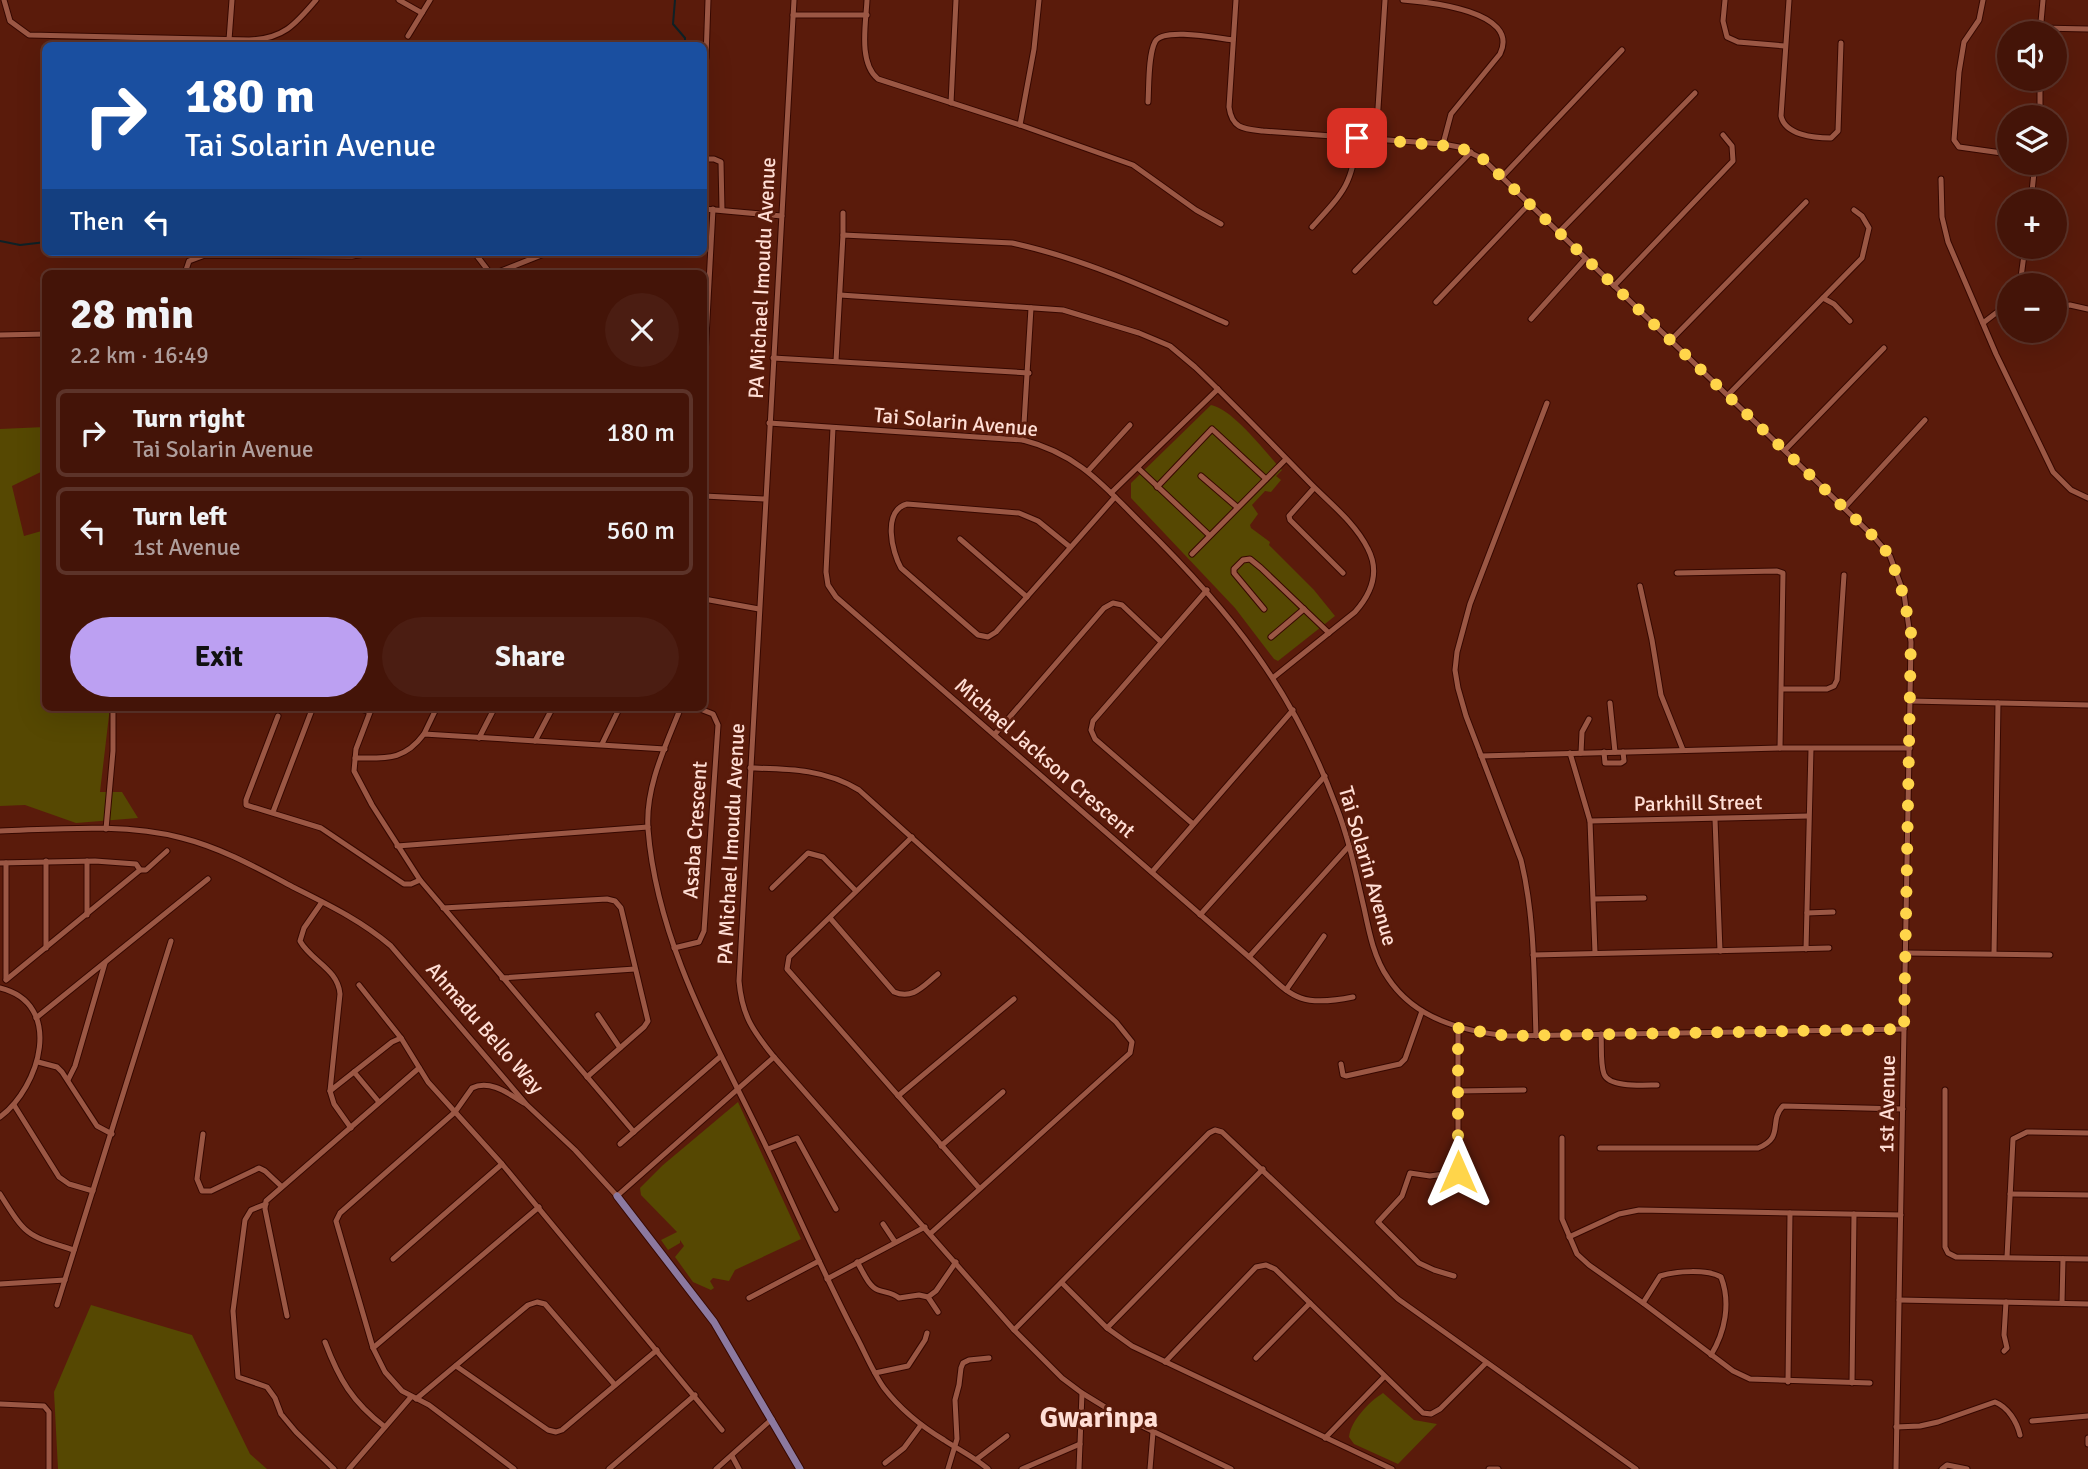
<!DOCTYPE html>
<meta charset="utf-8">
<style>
:root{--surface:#441408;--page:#4b1d12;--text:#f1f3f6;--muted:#af9e9c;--line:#5c3329;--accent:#bca0f2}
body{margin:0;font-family:Signika,sans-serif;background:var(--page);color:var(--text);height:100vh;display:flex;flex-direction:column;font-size:26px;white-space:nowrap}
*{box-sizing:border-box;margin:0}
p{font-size:23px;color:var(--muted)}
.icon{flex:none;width:38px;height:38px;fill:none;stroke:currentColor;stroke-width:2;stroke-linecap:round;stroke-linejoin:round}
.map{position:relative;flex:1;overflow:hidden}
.details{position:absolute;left:42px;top:270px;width:665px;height:441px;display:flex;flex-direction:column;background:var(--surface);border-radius:10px;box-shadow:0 7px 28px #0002,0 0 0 2px var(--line)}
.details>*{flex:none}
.banner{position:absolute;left:42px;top:42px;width:665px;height:214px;border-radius:10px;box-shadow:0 7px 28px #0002,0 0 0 2px var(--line);background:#1a4fa0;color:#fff;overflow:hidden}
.fabs{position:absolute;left:1997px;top:21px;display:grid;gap:14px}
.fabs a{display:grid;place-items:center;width:70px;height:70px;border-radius:50%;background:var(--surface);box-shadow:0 7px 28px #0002,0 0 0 2px var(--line);font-size:35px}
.pin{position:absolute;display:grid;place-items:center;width:60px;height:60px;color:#fff;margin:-30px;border-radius:14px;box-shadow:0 4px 10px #0006}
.me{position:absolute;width:77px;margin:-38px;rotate:0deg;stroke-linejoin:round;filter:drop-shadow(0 0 5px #0008)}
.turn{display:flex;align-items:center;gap:24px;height:147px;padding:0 28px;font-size:32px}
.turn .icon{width:91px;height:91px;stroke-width:2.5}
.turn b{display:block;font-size:49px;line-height:60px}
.then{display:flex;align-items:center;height:66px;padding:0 28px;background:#0003;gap:14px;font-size:26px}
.round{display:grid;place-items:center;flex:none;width:74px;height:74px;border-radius:37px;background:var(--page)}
.overview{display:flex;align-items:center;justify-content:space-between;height:119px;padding:0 28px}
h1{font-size:42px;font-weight:700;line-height:52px}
.button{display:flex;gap:14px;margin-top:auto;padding:14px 28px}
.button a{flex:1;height:80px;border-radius:42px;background:var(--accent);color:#111;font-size:28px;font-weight:700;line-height:80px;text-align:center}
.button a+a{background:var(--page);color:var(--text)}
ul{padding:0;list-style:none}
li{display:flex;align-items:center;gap:21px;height:88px;margin:0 14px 10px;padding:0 14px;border:4px solid var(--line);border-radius:10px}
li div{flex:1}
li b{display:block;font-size:26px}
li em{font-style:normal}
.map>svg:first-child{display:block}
</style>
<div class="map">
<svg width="2088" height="1469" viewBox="0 0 2088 1469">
<rect width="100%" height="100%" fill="#5a1b0b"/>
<g fill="#564802">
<path d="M1211 405C1233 409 1266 453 1282 470L1276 476 1281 480 1271 492 1265 491 1252 505 1258 514 1250 525 1251 528 1270 542 1269 545 1314 590 1335 616 1278 661 1274 659 1235 608 1131 498V483Z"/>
<polygon points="45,427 45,470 12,486 24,536 45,530 46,707 110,707 100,792 122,792 138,818 76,823 25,805 0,806 0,429"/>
<polygon points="738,1102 801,1239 735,1270 729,1281 713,1278 710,1281 714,1288 711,1290 693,1282 675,1257 684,1246 680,1240 680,1243 668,1250 661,1240 677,1232 641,1195 640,1188 663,1165"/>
<polygon points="91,1305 192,1335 250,1454 267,1469 58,1469 54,1392"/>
<path d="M1383 1393 1414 1420 1437 1424 1398 1464 1354 1444 1349 1437C1351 1420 1370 1401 1383 1393Z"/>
</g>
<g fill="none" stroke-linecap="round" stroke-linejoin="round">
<g stroke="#0e2126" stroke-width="2">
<polyline points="675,0 673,24 685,38 685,46"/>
<polyline points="0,241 20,245 46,242"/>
</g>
<g stroke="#360800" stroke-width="7">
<g id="minor">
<path d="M4 0 10 21 29 35 249 40C283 39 295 25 316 0"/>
<polyline points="399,0 422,13"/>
<path d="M794 0 739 981C742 1016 753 1031 774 1057L1014 1330 1062 1378 1082 1393 1113 1412 1231 1469"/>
<path d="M867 0C866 23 858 63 878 79L1020 125 1133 165 1196 210 1221 224"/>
<path d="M1236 0 1229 107C1232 129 1244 129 1263 131L1443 144 1459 147 1483 159 1874 537 1890 556 1904 594 1911 642 1896 1469"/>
<path d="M1403 0C1428 2 1521 11 1500 54L1451 114 1443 144"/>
<polyline points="1725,0 1723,21 1727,37 1738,42 1785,46"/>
<path d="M1789 0 1781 116C1785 135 1814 138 1831 138L1838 131 1841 43"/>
<polyline points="1983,0 1979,20 1964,42 1959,72 1954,140 1959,147 2009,154"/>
<polyline points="793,15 867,15"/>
<polyline points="2040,28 2088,29"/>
<polyline points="2040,33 2043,0"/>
<polyline points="408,36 430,0"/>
<polyline points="229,40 232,0"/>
<polyline points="706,58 708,0"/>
<polyline points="2040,79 2040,117"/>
<path d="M1148 102C1149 87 1148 55 1155 42 1162 27 1217 38 1233 40"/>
<polyline points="951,103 956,0"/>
<polyline points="1020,125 1034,49 1039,0"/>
<polyline points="1376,139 1385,0"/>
<polyline points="704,159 714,159 721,162 722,210"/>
<polyline points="1502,177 1622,50"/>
<polyline points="1941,179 1942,217 1948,242 1996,354 2053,472 2071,490 2088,498"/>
<polyline points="2031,201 2035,163"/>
<polyline points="704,209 782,216"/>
<polyline points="843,213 843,235"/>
<path d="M1312 227C1343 193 1353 184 1357 138"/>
<polyline points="1558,233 1695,93"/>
<polyline points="474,252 490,273"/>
<polyline points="1355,271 1471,152"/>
<polyline points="185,273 189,261 205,255 352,256 379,252"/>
<polyline points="496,273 549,252"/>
<polyline points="2020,285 2025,247"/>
<polyline points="1614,286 1733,161 1732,146 1723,135"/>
<path d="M840 295 1063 310 1139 333 1170 346 1195 367C1235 405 1273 445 1312 485 1331 504 1356 524 1368 549 1380 572 1371 594 1355 612L1274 677"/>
<polyline points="1823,298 1834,304 1850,321"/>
<polyline points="1436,302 1529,204"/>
<polyline points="2054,308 2070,305 2088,309"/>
<polyline points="1531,319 1585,259"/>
<polyline points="1983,323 2009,303"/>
<polyline points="0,335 46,334"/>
<polyline points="1671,340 1806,202"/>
<polyline points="773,358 1029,373"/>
<path d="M836 361 843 235 1012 243C1086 259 1157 292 1226 323"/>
<polyline points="704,374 713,209"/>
<polyline points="1728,395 1862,258 1869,228 1862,216 1854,210"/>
<path d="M769 423 1023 440C1078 454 1103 485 1142 524 1230 611 1293 689 1336 806 1349 839 1356 874 1364 908 1369 932 1374 958 1388 978 1415 1019 1462 1031 1508 1036L1904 1029"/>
<polyline points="833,428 826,572 828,585 836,597 1249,957 1349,846"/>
<polyline points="1023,440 1031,308"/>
<polyline points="1785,450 1884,348"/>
<polyline points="1138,468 1209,535"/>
<polyline points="1088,471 1130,425"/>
<polyline points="1201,476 1237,507"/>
<polyline points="1157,487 1212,429 1266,479"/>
<polyline points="1314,488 1289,516 1290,520 1343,573"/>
<polyline points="1111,493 1218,389"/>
<polyline points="704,496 765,499"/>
<polyline points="1844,508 1925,420"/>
<polyline points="960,539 1027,597"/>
<path d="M1070 547 1038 521 1019 513 907 504C882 511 892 552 901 568L978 635 988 637 996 632 1115 497"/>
<polyline points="1192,554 1286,459"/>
<polyline points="1677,573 1777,571 1783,573 1780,748"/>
<polyline points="1640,586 1652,640 1661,695 1683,750"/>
<polyline points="704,599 759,609"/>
<polyline points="1264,609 1234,573 1234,569 1243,560 1250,559 1261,568 1329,633"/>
<polyline points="1271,637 1304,609"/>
<polyline points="704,650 705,647"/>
<polyline points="1782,689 1827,689 1834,686 1837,680 1844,575"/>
<polyline points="1910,701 2088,705"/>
<polyline points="1610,703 1615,752"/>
<polyline points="355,707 370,712"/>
<polyline points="372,707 356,749 354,771 372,805 420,880 634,1132"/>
<path d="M681 707C666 745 645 787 648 829 658 955 728 1062 779 1174 803 1227 827 1280 854 1332 864 1350 872 1371 884 1388 900 1409 921 1426 944 1440 959 1450 974 1457 988 1469"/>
<polyline points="278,716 246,800 246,805 321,828 404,884 411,884 420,880"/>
<polyline points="424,734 437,707"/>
<polyline points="995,734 1104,608 1113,603 1122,605 1161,642"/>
<polyline points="479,738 495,707"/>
<polyline points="535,741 553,707"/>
<polyline points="602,744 620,707"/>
<polyline points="1604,752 1605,763 1621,763 1624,761 1623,752"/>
<polyline points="1570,753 1590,821 1595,953"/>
<polyline points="1581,753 1582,732 1589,719"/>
<polyline points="1481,756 1780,748 1910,748"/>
<path d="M355 758C386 758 404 761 424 734L665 749"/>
<path d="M750 768C789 769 825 769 859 790L1116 1022 1132 1042 1130 1053 931 1233"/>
<polyline points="273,812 313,707"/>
<polyline points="1715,819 1720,951"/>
<polyline points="1590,821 1808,816"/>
<polyline points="1193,824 1095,739 1091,730 1093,721 1207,590"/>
<polyline points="106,829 113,751 113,707"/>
<path d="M0 831C60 829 124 823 182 838 222 848 259 869 295 888 329 905 362 921 391 946L527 1105 575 1150 617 1196 774 1057"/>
<polyline points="912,837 789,957 787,969 979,1188"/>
<polyline points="397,846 648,827"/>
<polyline points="46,861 46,948"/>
<polyline points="87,861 87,915"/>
<polyline points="0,863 95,861 136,864 140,870 6,980"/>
<polyline points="6,863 6,979"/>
<polyline points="140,870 146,870 167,851"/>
<polyline points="1152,872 1293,710"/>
<polyline points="772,888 808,853 823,857 856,891"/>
<polyline points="1594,899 1644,898"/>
<path d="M322 902 304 928 300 941C311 961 338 969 340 994L330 1091 334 1104 351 1128"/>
<polyline points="443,908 607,899 615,901 621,908 648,1021 644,1027 587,1077"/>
<polyline points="1807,913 1833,912"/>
<polyline points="1200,915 1325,776"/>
<path d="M830 918 894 992C913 1000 923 986 938 974"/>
<polyline points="674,948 699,942 704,931 718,725 713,714 695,707"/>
<polyline points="1806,949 1811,749"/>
<polyline points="1906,953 2050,955"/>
<polyline points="1994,953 1998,703"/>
<polyline points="1533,955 1829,948"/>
<path d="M1249 957C1291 994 1294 1009 1353 997"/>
<polyline points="502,978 635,969"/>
<polyline points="359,985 401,1038"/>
<path d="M0 988C65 1004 40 1087 0 1117"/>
<polyline points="1286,990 1324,936"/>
<polyline points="598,1015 620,1048"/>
<polyline points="36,1018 208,879"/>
<path d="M1601 1034C1602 1046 1600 1063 1604 1074 1609 1088 1645 1085 1657 1085"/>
<path d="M1536 1036C1534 977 1535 918 1521 860L1466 716 1458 688 1455 670 1457 652 1470 604 1547 403"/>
<polyline points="38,1062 57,1067 62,1072 97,1126 112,1134"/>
<polyline points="1341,1064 1343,1075 1346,1076 1400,1064 1405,1059 1422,1011"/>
<polyline points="354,1072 379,1102"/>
<polyline points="68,1080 75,1066 105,963"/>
<polyline points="1945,1090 1945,1247 1948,1253 1956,1257 2088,1259"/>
<polyline points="330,1091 392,1042 401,1038 428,1082 502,1164 722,1430"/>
<polyline points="1458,1091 1524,1090"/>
<polyline points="898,1096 1014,999"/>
<polyline points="14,1105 59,1177 69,1184 93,1191"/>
<polyline points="203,1134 197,1179 202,1191 211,1191 259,1168 265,1171 281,1186"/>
<polyline points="1562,1138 1562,1219 1577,1254 1589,1265 1643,1303 1733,1371 1750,1379 1870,1383"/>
<polyline points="620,1144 721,1056"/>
<polyline points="941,1146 1003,1092"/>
<path d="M1600 1148H1758C1785 1137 1768 1122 1783 1106L1903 1109"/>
<polyline points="768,1149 797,1138 836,1209"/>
<polyline points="1458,1175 1458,1028"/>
<path d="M0 1194C27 1237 26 1235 74 1250"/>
<polyline points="2010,1194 2088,1195"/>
<polyline points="266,1204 251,1210 245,1220 233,1311 238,1377 267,1387 275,1398 281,1414 296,1432 334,1469"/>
<polyline points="883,1224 895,1242"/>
<polyline points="1569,1237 1619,1214 1639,1210 1901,1215"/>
<polyline points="2007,1257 2013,1139 2027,1132 2088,1133"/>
<polyline points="393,1259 502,1164"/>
<path d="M857 1262C863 1271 868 1286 878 1290 886 1293 892 1292 899 1298L919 1295 928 1297"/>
<polyline points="1454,1276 1434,1270 1419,1263 1378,1222 1402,1196 1410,1173 1430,1176 1458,1172"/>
<polyline points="827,1279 925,1227"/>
<polyline points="1062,1283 1107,1328 1132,1346 1392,1469"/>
<polyline points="0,1284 65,1280"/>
<polyline points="749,1298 819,1261"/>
<polyline points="1899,1300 2088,1304"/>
<path d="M1643 1303 1660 1276C1676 1271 1707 1269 1721 1277 1731 1303 1725 1332 1711 1355"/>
<polyline points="2062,1303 2063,1259"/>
<polyline points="57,1305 171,941"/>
<polyline points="938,1312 928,1297 936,1291 956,1262"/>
<polyline points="287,1316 265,1209 266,1201 419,1068"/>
<polyline points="1107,1328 1263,1169"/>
<polyline points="1014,1330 1209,1133 1215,1130 1222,1132 1398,1299 1636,1469"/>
<path d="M325 1342C339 1379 352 1402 385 1427"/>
<polyline points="373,1348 539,1207"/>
<polyline points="2004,1351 2007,1348 2004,1335 2006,1302"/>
<polyline points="1256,1358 1310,1303"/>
<polyline points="1165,1362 1256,1267 1266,1265 1275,1269 1423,1413 1431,1414 1440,1409 1486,1363"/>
<polyline points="456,1366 548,1430 556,1432 562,1430 657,1350"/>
<polyline points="875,1373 908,1366 925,1340 927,1333"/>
<polyline points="1788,1382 1790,1213"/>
<polyline points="1852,1383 1854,1214"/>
<polyline points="416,1399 528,1305 537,1302 545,1304 615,1385"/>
<polyline points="0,1404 44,1406 49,1412 49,1469"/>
<polyline points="2032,1421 2088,1416"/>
<path d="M1896 1427 1920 1426 1938 1422 1995 1402C2008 1407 2017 1422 2020 1435"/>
<polyline points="1325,1438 1384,1377"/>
<polyline points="2088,1438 2088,1444"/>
<polyline points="732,1456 739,1469"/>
<polyline points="977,1459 1007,1436"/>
<polyline points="885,1463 904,1448 921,1425"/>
<polyline points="349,1469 411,1397"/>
<path d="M514 1469 429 1405 402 1391 385 1372 373 1348 336 1221 340 1213 455 1112 472 1088C490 1079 509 1094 524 1103"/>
<polyline points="609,1469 695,1395"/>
<polyline points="716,1469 772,1419"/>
<polyline points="948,1469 957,1439 955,1400 959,1385 961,1368 963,1363 969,1360 989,1358"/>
<polyline points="1022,1469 1080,1444"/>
<polyline points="1079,1469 1082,1393"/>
<polyline points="1150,1469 1153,1432"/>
<polyline points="1489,1469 1498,1469"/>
<polyline points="1942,1469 1947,1465 1967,1469"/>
</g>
</g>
<g stroke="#360800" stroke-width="9">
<polyline id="major" points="617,1196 714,1322 800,1469"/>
</g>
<use href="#minor" stroke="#9b5744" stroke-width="5"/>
<use href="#major" stroke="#8c79a0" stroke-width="7"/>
</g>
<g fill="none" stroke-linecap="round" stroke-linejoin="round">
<polyline stroke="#ffd54a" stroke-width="12" stroke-dasharray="0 21.6" points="1357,138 1459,147 1483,159 1874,537 1890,556 1903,594 1911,633 1904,1029 1508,1036 1458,1028 1458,1172"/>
</g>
<g text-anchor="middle" stroke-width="6" stroke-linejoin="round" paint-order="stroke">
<g font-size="21" fill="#ffded5" stroke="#5a1b0b">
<text transform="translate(762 278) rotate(-87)" y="7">PA Michael Imoudu Avenue</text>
<text transform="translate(956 422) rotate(5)" y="7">Tai Solarin Avenue</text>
<text transform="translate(1045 758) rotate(41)" y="7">Michael Jackson Crescent</text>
<text transform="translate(1698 803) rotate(-1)" y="7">Parkhill Street</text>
<text transform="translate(695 830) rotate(-86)" y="7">Asaba Crescent</text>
<text transform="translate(731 844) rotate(-87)" y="7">PA Michael Imoudu Avenue</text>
<text transform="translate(1368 866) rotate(74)" y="7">Tai Solarin Avenue</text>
<text transform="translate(485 1028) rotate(49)" y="7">Ahmadu Bello Way</text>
<text transform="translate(1887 1104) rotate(-89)" y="7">1st Avenue</text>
</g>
<g font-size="28" font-weight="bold" fill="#ffded5" stroke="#5a1b0b">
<text x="1099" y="1427">Gwarinpa</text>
</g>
</g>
</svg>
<div class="fabs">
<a><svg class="icon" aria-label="sound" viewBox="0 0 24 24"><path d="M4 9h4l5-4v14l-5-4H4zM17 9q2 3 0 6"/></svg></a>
<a><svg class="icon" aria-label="layers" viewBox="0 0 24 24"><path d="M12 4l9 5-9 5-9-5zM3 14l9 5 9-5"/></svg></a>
<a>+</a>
<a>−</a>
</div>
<div class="pin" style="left:1357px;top:138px;background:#d93025"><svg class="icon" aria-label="arrive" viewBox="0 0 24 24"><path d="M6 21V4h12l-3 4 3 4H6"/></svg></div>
<svg class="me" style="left:1458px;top:1172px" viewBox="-20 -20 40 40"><path d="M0-17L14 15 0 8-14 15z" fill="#ffd54a" stroke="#fff" stroke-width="4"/></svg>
<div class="banner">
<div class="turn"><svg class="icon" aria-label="right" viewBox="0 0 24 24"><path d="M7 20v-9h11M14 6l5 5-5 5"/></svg><div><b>180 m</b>Tai Solarin Avenue</div></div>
<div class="then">Then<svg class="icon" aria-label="left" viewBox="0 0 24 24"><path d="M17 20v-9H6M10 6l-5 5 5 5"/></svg></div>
</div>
<section class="details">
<div class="overview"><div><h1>28 min</h1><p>2.2 km · 16:49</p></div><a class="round"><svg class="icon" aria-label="close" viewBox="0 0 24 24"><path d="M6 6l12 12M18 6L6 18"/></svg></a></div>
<ul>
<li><svg class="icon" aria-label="right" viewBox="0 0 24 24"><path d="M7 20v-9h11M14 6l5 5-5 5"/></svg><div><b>Turn right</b><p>Tai Solarin Avenue</p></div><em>180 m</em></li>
<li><svg class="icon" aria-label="left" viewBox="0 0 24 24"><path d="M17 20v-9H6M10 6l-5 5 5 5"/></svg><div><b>Turn left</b><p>1st Avenue</p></div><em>560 m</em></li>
</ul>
<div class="button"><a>Exit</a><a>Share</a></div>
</section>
</div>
